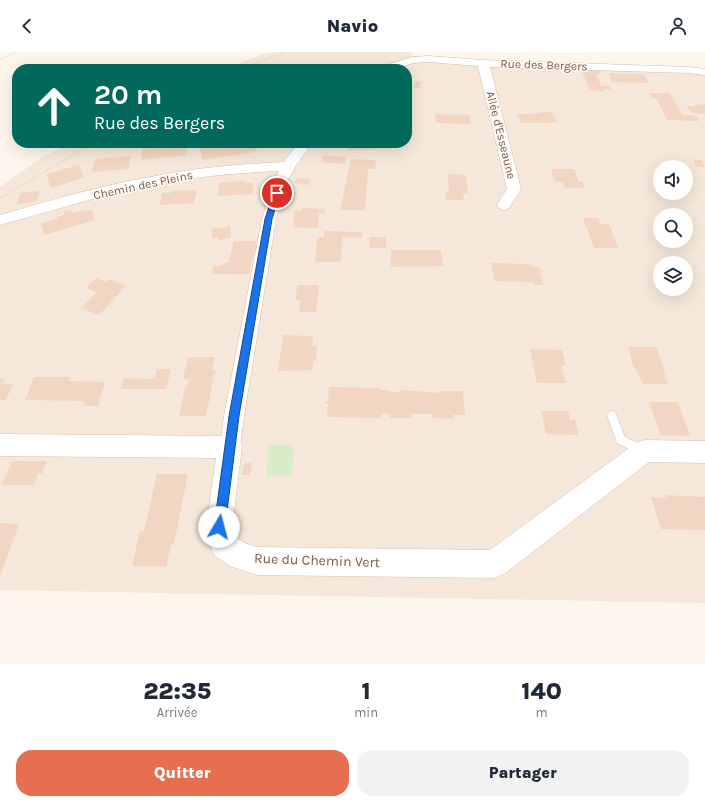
<!DOCTYPE html>
<html lang="fr">
<meta charset="utf-8">
<style>
:root{--surface:#fff;--page:#f2f2f3;--text:#1f2937;--muted:#747a83;--accent:#e76f51}
body{margin:0;font-family:Karla,sans-serif;background:var(--page);color:var(--text);height:100vh;display:flex;flex-direction:column;font-size:15px;white-space:nowrap}
*{box-sizing:border-box;margin:0}
p{font-size:13px;color:var(--muted)}
.icon{flex:none;width:22px;height:22px;fill:none;stroke:currentColor;stroke-width:2;stroke-linecap:round;stroke-linejoin:round}
.map{position:relative;height:612px;overflow:hidden}
.panel{display:flex;flex-direction:column;background:var(--surface);flex:1}
.panel>*{flex:none}
.hud{position:absolute;left:12px;top:12px;width:400px;height:84px;border-radius:16px;box-shadow:0 4px 16px #0002;background:#00695c;color:#fff;overflow:hidden}
.fabs{position:absolute;left:653px;top:108px;display:grid;gap:8px}
.fabs a{display:grid;place-items:center;width:40px;height:40px;border-radius:50%;background:var(--surface);box-shadow:0 4px 16px #0002;font-size:20px}
.pin{position:absolute;display:grid;place-items:center;width:34px;height:34px;color:#fff;margin:-17px;border:2px solid #fff;border-radius:50%;box-shadow:0 1px 4px #0007}
.me{position:absolute;width:44px;margin:-22px;rotate:8deg;stroke-linejoin:round;filter:drop-shadow(0 0 3px #0008)}
.turn{display:flex;align-items:center;gap:14px;height:84px;padding:0 16px;font-size:18px}
.turn .icon{width:52px;height:52px;stroke-width:2.5}
.turn b{display:block;font-size:28px;line-height:34px}
.eta{display:flex;justify-content:space-evenly;align-items:center;height:68px;text-align:center}
.eta b{font-size:24px;font-weight:800;line-height:28px}
.action{display:flex;gap:8px;margin-top:auto;padding:8px 16px}
.action a{flex:1;height:46px;border-radius:16px;background:var(--accent);color:#fff;font-size:16px;font-weight:800;line-height:46px;text-align:center}
.action a+a{background:var(--page);color:var(--text)}
header{display:flex;justify-content:space-between;align-items:center;height:52px;padding:0 16px;background:var(--surface);font-size:18px;font-weight:800}
.map>svg:first-child{display:block}
</style>
<header><svg class="icon" aria-label="back" viewBox="0 0 24 24"><path d="M15 5l-7 7 7 7"/></svg>Navio<svg class="icon" aria-label="person" viewBox="0 0 24 24"><circle cx="12" cy="8" r="4"/><path d="M4 21q1-7 8-7t8 7"/></svg></header>
<div class="map">
<svg width="705" height="612" viewBox="0 0 705 612">
<rect width="100%" height="100%" fill="#fdf6ec"/>
<path fill="#f5e8da" fill-rule="evenodd" d="M272 0H412V4L705 21V551L0 538V135L44 104 71 91H407V17H228L249 7ZM660 115H686V141H660ZM660 163H686V189H660ZM660 211H686V237H660Z"/>
<polygon fill="#d8ecc9" points="269,393 294,393 292,423 266,424"/>
<g fill="#f3d5c3">
<polygon points="581,16 598,17 600,22 596,22 601,34 609,34 611,38 602,37 604,40 589,37"/>
<polygon points="609,21 644,22 648,31 612,30"/>
<polygon points="416,29 422,30 419,36 413,35"/>
<polygon points="650,41 670,41 682,63 697,64 699,69 667,68 657,47 653,47"/>
<polygon points="695,52 705,53 705,62 691,61 686,54 696,54"/>
<polygon points="544,60 552,60 557,71 520,71 517,62 533,62"/>
<polygon points="435,62 470,63 471,72 436,71"/>
<polygon points="231,91 248,91 249,93 268,91 267,93 256,93 257,99 250,100 250,101 202,108 200,95"/>
<polygon points="346,91 392,91 393,96 348,99"/>
<polygon points="180,93 187,93 187,103 141,108 142,97"/>
<polygon points="323,103 346,105 345,112 322,110"/>
<polygon points="131,104 129,117 92,120 95,107"/>
<polygon points="351,107 376,108 375,117 368,117 365,158 340,158"/>
<polygon points="693,107 702,108 705,115 696,115"/>
<polygon points="79,113 84,126 51,136 46,122"/>
<polygon points="551,117 574,117 579,130 583,130 584,136 565,136 563,130 555,130"/>
<polygon points="448,122 466,123 468,141 463,141 464,148 446,148 445,140 449,140"/>
<polygon points="297,126 310,127 308,133 295,131"/>
<polygon points="245,129 245,131 253,131 253,142 218,144 219,131"/>
<polygon points="197,138 194,151 160,153 162,141 170,141 172,139"/>
<polygon points="40,139 36,150 17,152 20,141"/>
<polygon points="302,156 325,157 324,162 319,161 318,176 293,175 295,159 301,159"/>
<polygon points="92,157 95,168 44,183 41,171 57,167 57,165 64,163 64,160 71,158 72,161"/>
<polygon points="583,166 599,166 600,172 609,172 618,196 594,196"/>
<polygon points="230,174 231,186 218,188 218,185 212,186 212,177"/>
<polygon points="324,179 362,180 362,186 342,185 341,210 315,210 317,185 324,185"/>
<rect x="369" y="185" width="17" height="11"/>
<polygon points="234,189 257,189 249,222 212,222 214,214 222,214 223,211 228,211"/>
<polygon points="391,198 441,198 443,214 391,215"/>
<polygon points="491,211 529,212 530,214 539,215 543,233 534,233 533,230 494,229"/>
<polygon points="96,226 106,230 109,227 126,234 99,263 81,256 97,240 86,236"/>
<polygon points="297,233 319,233 316,260 299,260 300,248 296,248"/>
<polygon points="283,283 313,284 312,294 317,294 316,309 313,309 313,318 278,319"/>
<polygon points="628,295 656,295 666,323 664,323 668,332 643,332 634,314 633,314"/>
<polygon points="530,297 562,298 566,313 561,313 566,331 537,331"/>
<polygon points="188,305 215,305 212,318 215,318 206,364 179,364 185,336 187,336 189,327 183,327"/>
<polygon points="157,317 171,317 166,337 121,337 124,326 155,327"/>
<polygon points="34,325 70,325 69,329 105,330 98,354 83,354 84,349 25,348"/>
<polygon points="0,327 5,327 3,332 13,332 6,348 0,348"/>
<polygon points="329,335 381,336 381,338 390,338 391,340 400,340 400,338 441,341 441,339 463,339 465,363 453,363 453,367 433,366 432,362 411,362 412,366 390,366 390,362 381,361 381,366 327,365 328,353 325,350 328,349"/>
<polygon points="649,350 678,350 690,384 661,383"/>
<polygon points="541,359 568,359 570,368 575,368 579,383 546,382"/>
<polygon points="12,409 47,409 42,422 38,422 34,433 2,433"/>
<polygon points="244,411 252,411 250,423 242,423"/>
<polygon points="157,422 188,422 174,492 171,492 166,515 132,514 140,479 144,479"/>
<polygon points="665,443 705,445 705,478 661,477 651,445 666,446"/>
<polygon points="0,471 19,472 0,524"/>
</g>
<g fill="none" stroke-linecap="round" stroke-linejoin="round">
<g stroke="#d1beb0" stroke-width="1">
<polygon id="lane" points="612,359 615,360 625,385 648,396 649,399 648,402 644,404 617,391 607,363 609,360"/>
</g>
<g stroke="#d1beb0" stroke-width="1">
<g id="street">
<polygon points="429,4 483,8 688,15 705,17 705,23 688,21 490,15 521,137 509,156 504,158 499,156 497,153 507,137 478,14 429,10 413,11 395,17 378,17 380,15 412,5"/>
<path d="M298 91H312L295 115 288 128 276 167 244 364 240 395 237 401 230 404 223 401 220 395 224 364 262 167 274 128 279 119C233 121 188 125 143 135 95 145 48 160 0 173V163C55 147 110 131 166 122 205 115 244 112 284 110Z"/>
</g>
</g>
<g stroke="#d6c0b0" stroke-width="1">
<path id="secondary" d="M0 382 230 384 239 387 242 395 232 475C236 489 244 491 257 495L490 498 636 391 645 388 705 389V411L649 410 504 522 494 526 257 523 230 514 214 503 210 493 206 475 216 406 0 404Z"/>
</g>
<g stroke="#d9b8a5" stroke-width="1.5" stroke-dasharray="0.5 2" stroke-linecap="butt">
<polyline points="0,7 17,0"/>
<polyline points="241,17 285,0"/>
<polyline points="0,146 93,91"/>
</g>
<use href="#lane" fill="#fff" fill-rule="evenodd"/>
<use href="#street" fill="#fff" fill-rule="evenodd"/>
<use href="#secondary" fill="#fff" fill-rule="evenodd"/>
</g>
<polygon fill="#1a73e8" stroke="#114b97" points="274,139 279,139 280,141 272,167 239,364 225,475 223,479 219,481 215,479 214,475 229,364 265,167"/>
<g text-anchor="middle" stroke-width="3" stroke-linejoin="round" paint-order="stroke">
<g font-size="12" fill="#7a5c4d" stroke="#fffaf3">
<text transform="translate(544 13) rotate(2)" y="4">Rue des Bergers</text>
<text transform="translate(501 83) rotate(76)" y="4">Allée d'Esseaune</text>
<text transform="translate(143 133) rotate(-12)" y="4">Chemin des Pleins</text>
</g>
<g font-size="14" fill="#7a5c4d" stroke="#fffaf3">
<text transform="translate(317 508) rotate(2)" y="5">Rue du Chemin Vert</text>
</g>
</g>
</svg>
<div class="fabs">
<a><svg class="icon" aria-label="sound" viewBox="0 0 24 24"><path d="M4 9h4l5-4v14l-5-4H4zM17 9q2 3 0 6"/></svg></a>
<a><svg class="icon" aria-label="search" viewBox="0 0 24 24"><circle cx="10" cy="10" r="6"/><path d="M15 15l6 6"/></svg></a>
<a><svg class="icon" aria-label="layers" viewBox="0 0 24 24"><path d="M12 4l9 5-9 5-9-5zM3 14l9 5 9-5"/></svg></a>
</div>
<div class="pin" style="left:277px;top:141px;background:#d93025"><svg class="icon" aria-label="arrive" viewBox="0 0 24 24"><path d="M6 21V4h12l-3 4 3 4H6"/></svg></div>
<svg class="me" style="left:219px;top:475px" viewBox="-20 -20 40 40"><circle r="19" fill="#fff"/><path d="M0-13L10 11 0 6-10 11z" fill="#1a73e8"/></svg>
<div class="hud">
<div class="turn"><svg class="icon" aria-label="ahead" viewBox="0 0 24 24"><path d="M12 20V5M6 11l6-6 6 6"/></svg><div><b>20 m</b>Rue des Bergers</div></div>
</div>
</div>
<section class="panel">
<div class="eta">
<div><b>22:35</b><p>Arrivée</p></div>
<div><b>1</b><p>min</p></div>
<div><b>140</b><p>m</p></div>
</div>
<div class="action"><a>Quitter</a><a>Partager</a></div>
</section>
